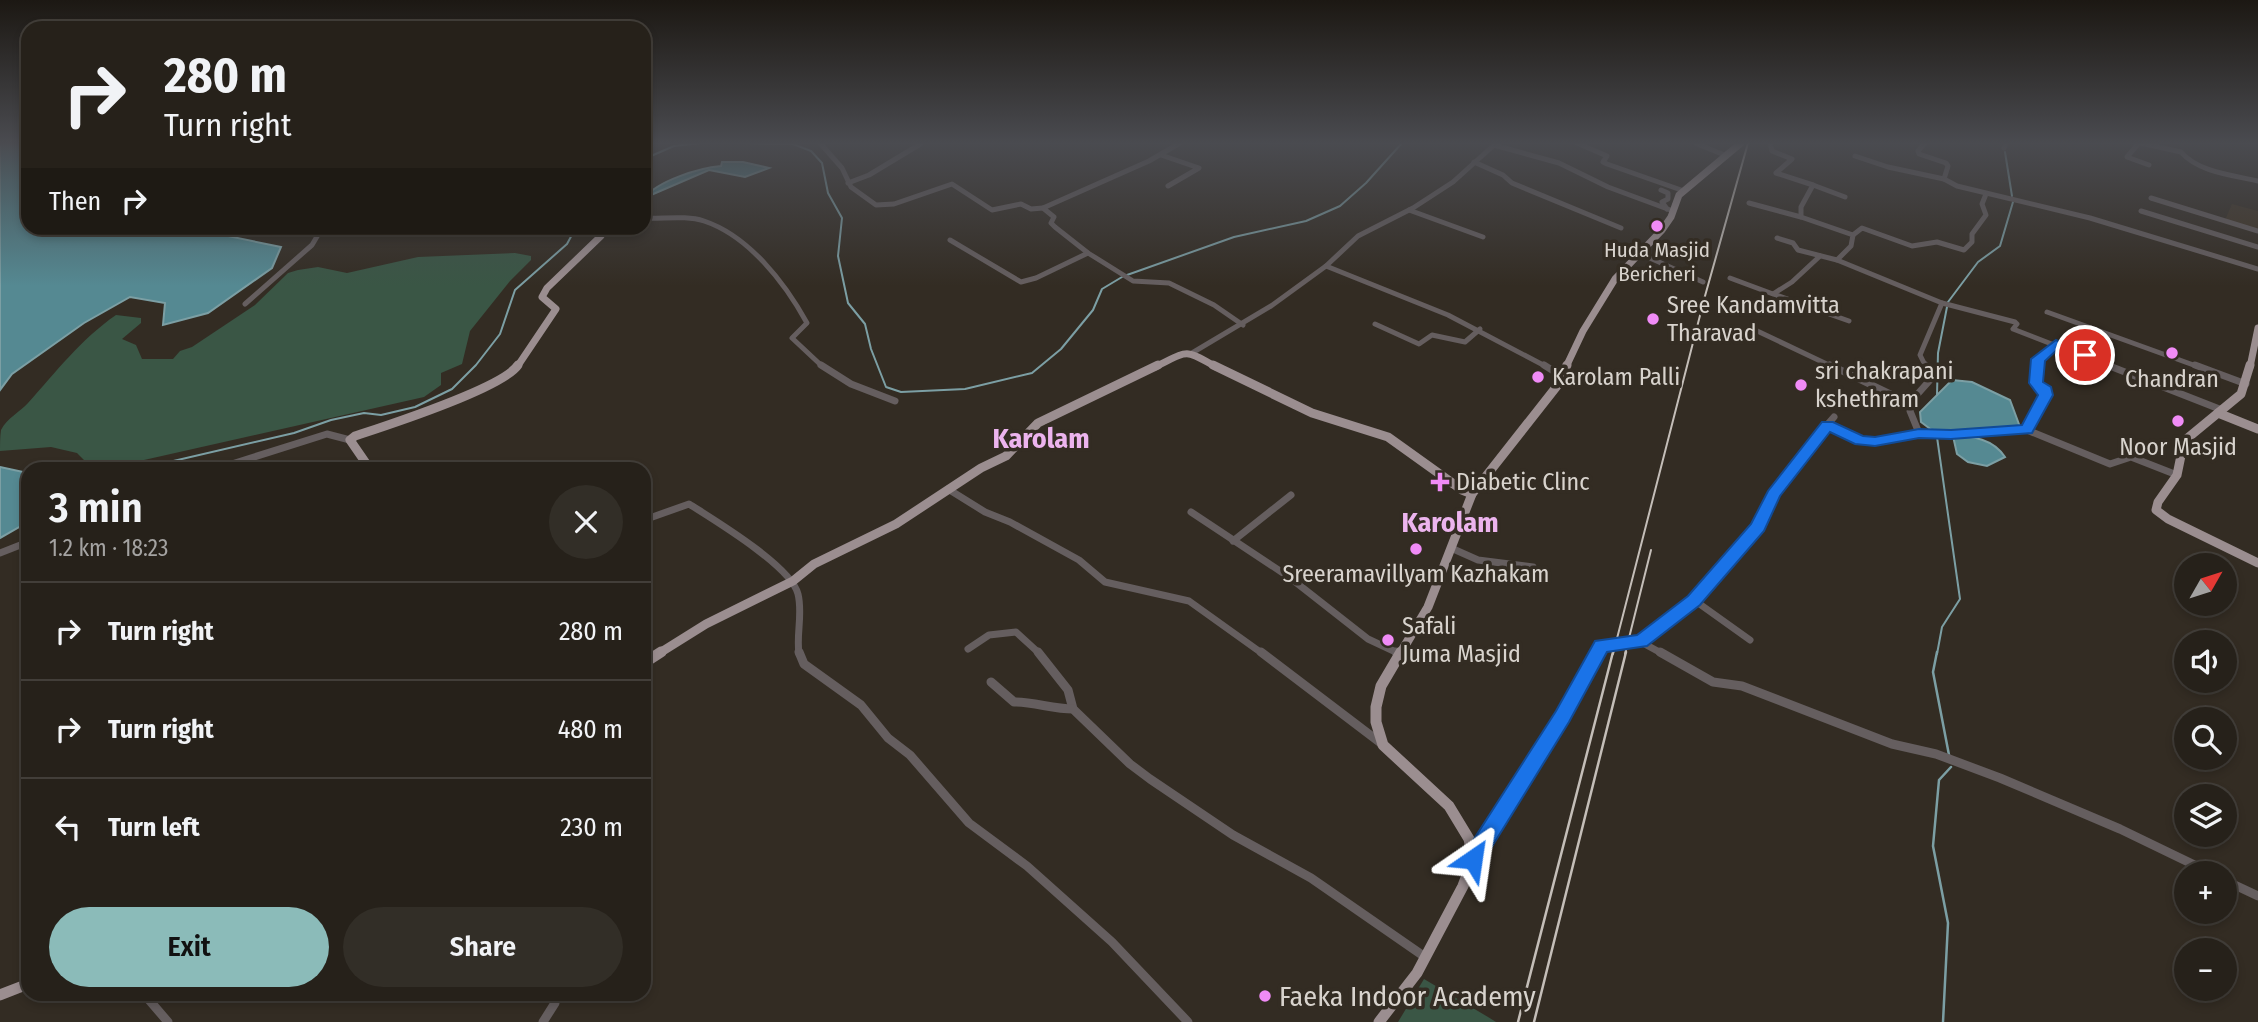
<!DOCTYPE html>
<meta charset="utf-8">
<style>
:root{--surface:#26211a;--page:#322e27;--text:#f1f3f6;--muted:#a4a3a2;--line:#423e39;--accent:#8bbbb9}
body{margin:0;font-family:"Fira Sans Condensed",sans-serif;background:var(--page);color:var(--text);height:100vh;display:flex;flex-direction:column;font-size:26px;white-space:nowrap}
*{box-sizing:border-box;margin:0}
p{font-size:23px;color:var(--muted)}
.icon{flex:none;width:38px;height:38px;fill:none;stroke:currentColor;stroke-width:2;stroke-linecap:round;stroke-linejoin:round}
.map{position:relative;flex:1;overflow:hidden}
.panel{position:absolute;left:21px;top:462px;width:630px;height:539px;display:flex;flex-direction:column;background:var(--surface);border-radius:21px;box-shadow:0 4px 10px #0003,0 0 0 2px var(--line)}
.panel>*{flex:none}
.hud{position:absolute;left:21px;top:21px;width:630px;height:214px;border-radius:21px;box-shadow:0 4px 10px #0003,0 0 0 2px var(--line);background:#26211a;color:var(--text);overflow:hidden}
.needle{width:46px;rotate:51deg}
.fabs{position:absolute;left:2174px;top:553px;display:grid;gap:14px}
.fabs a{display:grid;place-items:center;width:63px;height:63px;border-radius:50%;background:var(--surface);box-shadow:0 4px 10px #0003,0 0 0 2px var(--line);font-size:35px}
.pin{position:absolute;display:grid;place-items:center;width:60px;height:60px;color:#fff;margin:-30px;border:4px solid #fff;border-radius:50%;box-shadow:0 2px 7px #0007}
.me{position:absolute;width:77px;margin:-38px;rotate:32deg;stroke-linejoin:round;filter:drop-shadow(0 0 5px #0008)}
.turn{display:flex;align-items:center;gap:24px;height:147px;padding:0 28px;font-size:32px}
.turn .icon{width:91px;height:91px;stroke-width:2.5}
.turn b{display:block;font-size:49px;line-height:60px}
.then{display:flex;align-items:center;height:66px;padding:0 28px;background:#0003;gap:14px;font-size:26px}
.round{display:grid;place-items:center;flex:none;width:74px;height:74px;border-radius:37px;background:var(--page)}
.head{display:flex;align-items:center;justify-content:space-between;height:119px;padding:0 28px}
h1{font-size:42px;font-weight:600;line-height:52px}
.primary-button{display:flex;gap:14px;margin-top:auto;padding:14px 28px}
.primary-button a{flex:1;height:80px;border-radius:42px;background:var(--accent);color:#111;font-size:28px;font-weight:600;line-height:80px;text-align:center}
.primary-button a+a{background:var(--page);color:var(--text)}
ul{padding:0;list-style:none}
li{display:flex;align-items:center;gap:21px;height:98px;padding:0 28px;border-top:2px solid var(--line)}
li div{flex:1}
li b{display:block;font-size:26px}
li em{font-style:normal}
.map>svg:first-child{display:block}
</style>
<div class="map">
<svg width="2258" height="1022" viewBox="0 0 2258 1022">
<rect width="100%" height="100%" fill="#332c23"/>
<polygon fill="#3f3425" points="2232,204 2258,211 2258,230 2225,220"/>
<g fill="#3a5645">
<path d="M515 253 531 256V260L510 281 470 331 462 364 441 373V385L424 397 144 460 86 462 77 453 51 447 0 451C0 445 0 436 1 430 7 418 20 412 28 403 56 372 81 339 116 315L141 318V323L122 339 136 345 142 359H173L180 351 192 347 255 305 288 273 298 270 318 267 347 273 418 257Z"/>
<polygon points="1424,979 1488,1017 1496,1022 1398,1022"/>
</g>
<g fill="#558992" stroke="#7c9fa4" stroke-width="2">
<polygon points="0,143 28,143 28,228 113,228 131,235 167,228 189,228 281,247 272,268 208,313 163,325 165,303 130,297 84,323 12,374 0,390"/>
<path d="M722 162H743L769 168 745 177 709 170 644 198C658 181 698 168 721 166Z"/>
<polygon points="1952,380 1972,382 2010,400 2020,427 2002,431 1933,431 1921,422 1920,412"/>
<path d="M1953 436C1973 436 1993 439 2005 457L1987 466 1968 462 1957 454Z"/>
<polygon points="0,467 28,473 28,522 0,538"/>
</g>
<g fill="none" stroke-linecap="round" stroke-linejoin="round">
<g stroke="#7c9fa4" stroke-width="2">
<polyline points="743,143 793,144 811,151 822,163 828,193 842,218 838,256 848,303 865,324 871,349 886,387 901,392 965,389 1032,373 1061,349 1093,310 1102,289 1122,277"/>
<polyline points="2005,152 2012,196"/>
<polyline points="644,159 674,146 700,143"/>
<polyline points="1127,275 1234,237 1306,221 1340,206 1366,183 1402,143"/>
<polyline points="1948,302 1978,262 2000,246 2013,202"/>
<polyline points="1937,395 1938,353 1947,307"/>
<polyline points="139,469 294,433 331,420 364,413 381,415 415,407 452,389 476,365 500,334 515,290 567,244 574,231"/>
<polyline points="1937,654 1942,627 1960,599 1937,437"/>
</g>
<g stroke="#7c9fa4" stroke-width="2.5">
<polyline points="1937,652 1933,672 1949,755"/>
<polyline points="1943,1022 1948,923 1933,846 1939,780 1951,767"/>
</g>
<g stroke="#655e5f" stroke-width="5">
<polyline points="820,143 842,168 851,187 876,205 894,204 952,184 992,210 1021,204 1031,209 1043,208"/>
<polyline points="1180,143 1149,161 1043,208 1054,217 1051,223 1055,227 1088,253 1133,281 1169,283 1214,305 1243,325"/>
<polyline points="1577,143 1607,156 1603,162 1607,164 1684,191"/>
<polyline points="1695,143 1727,156"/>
<polyline points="1770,143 1772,151 1792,159 1776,173 1813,185 1801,207 1801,217 1853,235 1851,246 1837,260 1942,303 1920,355 1926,367"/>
<polyline points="1925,143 1918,151 1919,154 1946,163 1948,166 1944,179 1957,186 2090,218 2258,269"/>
<polyline points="2139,143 2127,157 2149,165"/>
<path d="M2141 143 2181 152C2198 172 2232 175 2258 181"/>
<polyline points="2004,148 2006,143"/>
<polyline points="1161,155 1199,168 1168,186"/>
<polyline points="1855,156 1888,167 1944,179"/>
<polyline points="1474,162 1503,175 1512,183 1621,228"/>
<polyline points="848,183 869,175 922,143"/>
<polyline points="1813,185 1845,197"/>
<polyline points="1661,190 1668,193 1668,199 1662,202 1667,209"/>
<polyline points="2151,198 2258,231"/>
<polyline points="1749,203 1801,217"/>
<polyline points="1409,210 1483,237"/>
<polyline points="2141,211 2258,247"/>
<path d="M644 218C663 219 686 215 704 221 749 236 785 283 807 323L792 338 823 367"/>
<polyline points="1853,235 1862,228 1912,246 1937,242 1964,250 1972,242 1972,234 1986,215 1982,204 1986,194"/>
<polyline points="1777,238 1793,243 1798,250 1837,260"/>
<polyline points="950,240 1021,282 1036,278 1088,253"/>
<polyline points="1639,253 1703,282"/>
<polyline points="1326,266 1448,315 1547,367"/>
<polyline points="1730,278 1773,294 1792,282 1820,256"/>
<polyline points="1773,294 1849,321"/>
<polyline points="1942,303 2015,322 2017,324 2013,329 2111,367"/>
<polyline points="245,304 312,245 322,228"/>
<polyline points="2047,312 2199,367"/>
<polyline points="1375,324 1419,344 1432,335 1465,342 1480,329"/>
<polyline points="1753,329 1833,367"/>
<polyline points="1192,353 1271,306 1326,266 1358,236 1413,208 1453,182 1494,145 1559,163 1608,187 1673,211"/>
<polyline points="2037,367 2038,360 2056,344"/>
</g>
<g stroke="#655e5f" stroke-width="7">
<polyline points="821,365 851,384 895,401"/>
<polyline points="1544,365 1563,377"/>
<polyline points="1830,365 1911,404"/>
<polyline points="2107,365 2222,410"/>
<polyline points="2195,365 2246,384"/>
<polyline points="1827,425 1834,417"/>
<polyline points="2027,430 2046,395 2046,390 2036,383 2038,365"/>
<polyline points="1919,433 1910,411 1914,398 1931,379 1925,365"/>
<polyline points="216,469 327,434 350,440"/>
<polyline points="948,489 985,512 1010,522 1079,560 1105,582 1189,601 1263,654"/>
<polyline points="1191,512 1289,577 1368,639 1400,654"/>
<path d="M644 520 689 504C714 520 791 566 798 594 803 614 796 634 799 654"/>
<polyline points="1233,541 1291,495"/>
<polyline points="1451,548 1478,560 1533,567"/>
<polyline points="0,553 28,542"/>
<polyline points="1694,600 1750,640"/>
<polyline points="1641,642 1663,654"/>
<polyline points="968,649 989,635 1016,632 1040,654"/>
<polyline points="1597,654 1601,646 1641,642 1694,600 1758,527 1773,494 1827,425 1860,440 1875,442 1919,433 1951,435 2027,430 2110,464 2131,457 2177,475"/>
</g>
<g stroke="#655e5f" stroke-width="9">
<polyline points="799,652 804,664 861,705 888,738 910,755 969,823 1027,866 1112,942 1188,1022"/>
<polyline points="1038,652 1068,690 1073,709"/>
<polyline points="1261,652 1382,744"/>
<polyline points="1396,652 1400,654"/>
<polyline points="1660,652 1713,682 1742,686 1892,744 1936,754 2000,778 2120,829 2211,873"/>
<path d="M991 682 1014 702C1034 702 1053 709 1073 709L1130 764 1150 779 1233 835 1311 878 1425 957"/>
<polyline points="1473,859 1563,717 1598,652"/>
<polyline points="2224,880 2258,896"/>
<polyline points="144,994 168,1022"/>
<polyline points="543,1022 555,1003 553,994"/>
</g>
<g stroke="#9b8e90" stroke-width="7">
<polyline points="644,144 647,143"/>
<polyline points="517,367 556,309 542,297 547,288 601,236 598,231 562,228"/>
<path d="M1155 367C1188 351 1184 348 1216 367"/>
<polyline points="1566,367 1583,331 1615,279 1662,230 1671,217 1679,195 1741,143"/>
<polyline points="2250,367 2258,328"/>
</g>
<g stroke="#9b8e90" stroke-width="9">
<polyline points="1213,365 1312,413 1388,437 1462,490 1472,494"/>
<polyline points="2250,365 2241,394 2184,441 2177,475 2158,502 2156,510 2168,519 2258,563"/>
<polyline points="2218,413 2258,429"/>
<path d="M370 469 350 440 355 436C385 426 503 388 518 365"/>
<polyline points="658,654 706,624 793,581 814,564 896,524 981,468 1006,456 1038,423 1158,365"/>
<polyline points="1400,654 1428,607 1472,494 1557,386 1567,365"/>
</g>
<g stroke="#9b8e90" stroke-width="11">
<polyline points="644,663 661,652"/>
<polyline points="0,995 28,984"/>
<polyline points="1379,1022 1417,973 1463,886 1473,859 1469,839 1449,806 1383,745 1376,722 1376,707 1381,686 1401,652"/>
</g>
<g stroke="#c4beb8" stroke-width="2">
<polyline points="1613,654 1705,296 1748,143"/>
<polyline points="1625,654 1651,550"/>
</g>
<g stroke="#c4beb8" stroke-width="2.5">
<polyline points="1518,1022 1613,652"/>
<polyline points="1534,1022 1626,652"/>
</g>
</g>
<linearGradient id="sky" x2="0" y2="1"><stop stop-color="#1c1813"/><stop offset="0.5" stop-color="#4a4b50"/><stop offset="1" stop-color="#4a4b50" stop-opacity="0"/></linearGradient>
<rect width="2258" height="286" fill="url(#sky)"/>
<polygon fill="#1a73e8" stroke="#114b97" stroke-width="2" points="2056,340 2091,355 2085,359 2058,349 2045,361 2043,382 2051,387 2053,395 2032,433 1951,439 1919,438 1875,446 1855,444 1830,432 1780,496 1764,531 1700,605 1647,646 1607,652 1569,722 1480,866 1473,869 1465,866 1462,859 1465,853 1556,711 1595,641 1637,635 1688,596 1751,524 1768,491 1822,422 1833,422 1863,436 1875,437 1919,429 1951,430 2022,425 2038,395 2029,383 2031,359"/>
<g fill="#f08bf6" stroke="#332c23" stroke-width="2.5">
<circle cx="1657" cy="226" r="7"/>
<circle cx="1653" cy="319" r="7"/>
<circle cx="2172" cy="353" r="7"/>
<circle cx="1538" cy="377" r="7"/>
<circle cx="1801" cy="385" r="7"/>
<circle cx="2178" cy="421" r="7"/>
<path d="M1436.5 471.5h7v7h7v7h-7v7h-7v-7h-7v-7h7z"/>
<circle cx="1416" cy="549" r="7"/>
<circle cx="1388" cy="640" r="7"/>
<circle cx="1265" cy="996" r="7"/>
</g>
<g text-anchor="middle" stroke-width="7" stroke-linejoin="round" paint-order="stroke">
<g font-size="21" fill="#d8d3cd" stroke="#332c23">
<text x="1657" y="257">Huda Masjid<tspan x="1657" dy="24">Bericheri</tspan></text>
</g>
<g font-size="24" fill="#d8d3cd" stroke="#332c23" text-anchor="start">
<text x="1667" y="313">Sree Kandamvitta<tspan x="1667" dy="28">Tharavad</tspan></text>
<text x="1815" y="379">sri chakrapani<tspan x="1815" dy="28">kshethram</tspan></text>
<text x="1552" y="385">Karolam Palli</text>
<text x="2172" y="387" text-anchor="middle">Chandran</text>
<text x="2178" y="455" text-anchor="middle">Noor Masjid</text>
<text x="1456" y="490">Diabetic Clinc</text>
<text x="1416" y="582" text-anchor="middle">Sreeramavillyam Kazhakam</text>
<text x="1402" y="634">Safali<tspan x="1402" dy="28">Juma Masjid</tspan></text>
</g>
<g font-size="28" font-weight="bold" fill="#ecb4ee" stroke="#332c23">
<text x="1041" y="448">Karolam</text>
<text x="1450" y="532">Karolam</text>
</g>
<g font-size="28" fill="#d8d3cd" stroke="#332c23" text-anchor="start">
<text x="1279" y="1006">Faeka Indoor Academy</text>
</g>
</g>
</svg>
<div class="fabs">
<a><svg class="needle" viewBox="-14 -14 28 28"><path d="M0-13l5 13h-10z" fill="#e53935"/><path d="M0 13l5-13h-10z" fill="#a4a3a2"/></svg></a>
<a><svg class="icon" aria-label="sound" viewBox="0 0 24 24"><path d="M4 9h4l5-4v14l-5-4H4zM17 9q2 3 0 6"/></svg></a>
<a><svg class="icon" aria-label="search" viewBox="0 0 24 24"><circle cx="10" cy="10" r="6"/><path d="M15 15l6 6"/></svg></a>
<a><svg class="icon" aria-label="layers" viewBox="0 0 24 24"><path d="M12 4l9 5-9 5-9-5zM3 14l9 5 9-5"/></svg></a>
<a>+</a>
<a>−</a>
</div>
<div class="pin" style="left:2085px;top:355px;background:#d93025"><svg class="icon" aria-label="arrive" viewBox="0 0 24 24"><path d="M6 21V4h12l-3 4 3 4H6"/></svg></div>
<svg class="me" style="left:1473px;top:859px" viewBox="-20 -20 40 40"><path d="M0-17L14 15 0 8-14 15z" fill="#1a73e8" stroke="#fff" stroke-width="4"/></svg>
<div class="hud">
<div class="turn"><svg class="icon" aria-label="right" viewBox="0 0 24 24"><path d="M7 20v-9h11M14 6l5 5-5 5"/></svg><div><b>280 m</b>Turn right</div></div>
<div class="then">Then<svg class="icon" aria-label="right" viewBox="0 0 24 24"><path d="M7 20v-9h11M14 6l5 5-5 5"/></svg></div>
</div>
<section class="panel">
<div class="head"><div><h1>3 min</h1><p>1.2 km · 18:23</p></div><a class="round"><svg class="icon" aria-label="close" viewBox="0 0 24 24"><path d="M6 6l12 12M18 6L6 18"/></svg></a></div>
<ul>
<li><svg class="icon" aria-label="right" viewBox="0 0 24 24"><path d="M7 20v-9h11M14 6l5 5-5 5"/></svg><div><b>Turn right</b></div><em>280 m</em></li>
<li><svg class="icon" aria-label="right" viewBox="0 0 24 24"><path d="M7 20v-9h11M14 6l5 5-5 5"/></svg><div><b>Turn right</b></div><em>480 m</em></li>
<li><svg class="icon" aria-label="left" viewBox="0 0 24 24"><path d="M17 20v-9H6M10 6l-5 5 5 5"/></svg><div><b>Turn left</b></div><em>230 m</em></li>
</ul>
<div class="primary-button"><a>Exit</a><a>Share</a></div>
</section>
</div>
